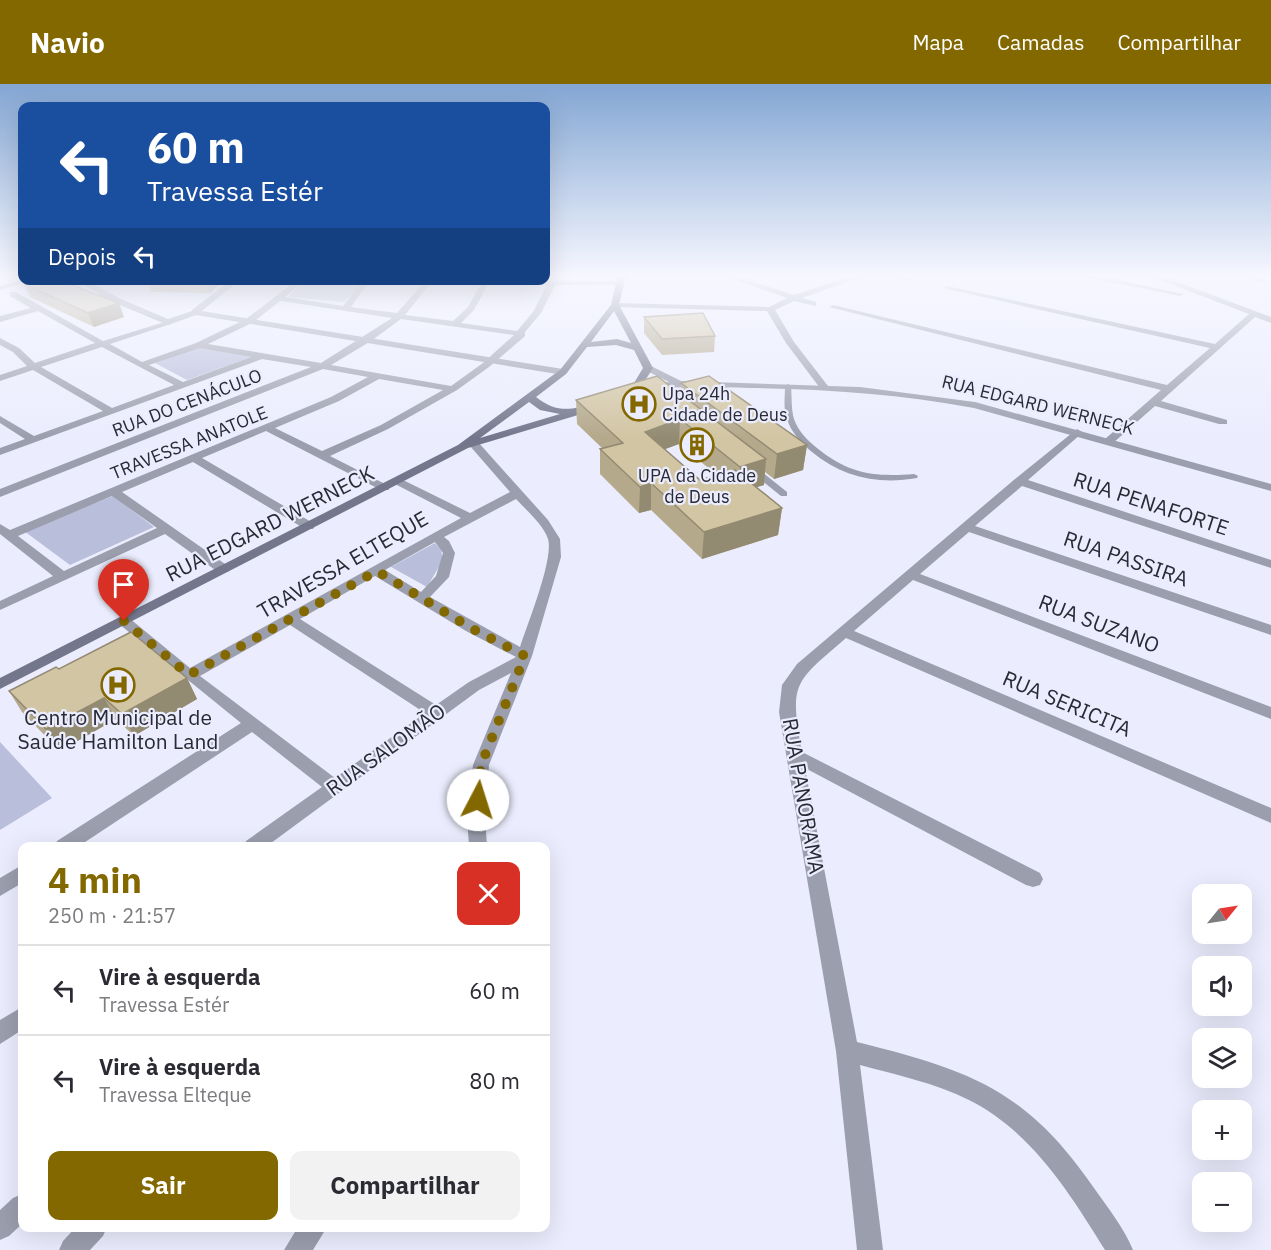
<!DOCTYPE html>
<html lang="pt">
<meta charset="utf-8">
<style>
:root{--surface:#fff;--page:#f2f2f3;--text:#2b2b33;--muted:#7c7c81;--line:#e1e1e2;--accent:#836800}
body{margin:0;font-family:"IBM Plex Sans",sans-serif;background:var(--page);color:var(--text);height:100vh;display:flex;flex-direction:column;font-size:22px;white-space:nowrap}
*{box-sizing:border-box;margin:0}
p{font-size:20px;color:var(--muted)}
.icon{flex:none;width:33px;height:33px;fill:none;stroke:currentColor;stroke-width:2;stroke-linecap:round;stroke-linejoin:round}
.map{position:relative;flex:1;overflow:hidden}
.drawer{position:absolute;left:18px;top:758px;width:532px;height:390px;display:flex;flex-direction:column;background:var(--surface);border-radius:12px;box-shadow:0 6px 24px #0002}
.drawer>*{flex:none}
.banner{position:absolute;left:18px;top:18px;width:532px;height:183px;border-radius:12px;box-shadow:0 6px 24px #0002;background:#1a4fa0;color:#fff;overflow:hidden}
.needle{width:39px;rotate:60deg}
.tools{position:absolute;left:1192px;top:800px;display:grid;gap:12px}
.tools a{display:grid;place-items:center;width:60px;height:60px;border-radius:12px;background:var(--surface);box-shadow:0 6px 24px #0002;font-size:30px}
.pin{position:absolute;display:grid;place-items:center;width:51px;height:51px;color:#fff;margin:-62px -26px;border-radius:50% 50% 50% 0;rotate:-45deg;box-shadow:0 0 6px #0007}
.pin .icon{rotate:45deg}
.me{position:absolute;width:66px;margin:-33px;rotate:5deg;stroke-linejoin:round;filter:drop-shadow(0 0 4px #0008)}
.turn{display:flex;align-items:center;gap:21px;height:126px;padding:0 30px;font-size:27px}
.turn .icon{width:78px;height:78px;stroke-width:2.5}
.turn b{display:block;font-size:42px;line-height:51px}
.then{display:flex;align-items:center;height:57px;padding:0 30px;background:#0003;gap:12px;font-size:22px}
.round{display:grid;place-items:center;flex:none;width:63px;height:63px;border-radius:12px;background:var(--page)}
.head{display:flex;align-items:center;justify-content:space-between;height:102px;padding:0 30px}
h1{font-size:36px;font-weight:800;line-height:45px;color:var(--accent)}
.primary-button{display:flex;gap:12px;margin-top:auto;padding:12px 30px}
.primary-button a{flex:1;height:69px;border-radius:12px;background:var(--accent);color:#fff;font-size:24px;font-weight:800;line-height:69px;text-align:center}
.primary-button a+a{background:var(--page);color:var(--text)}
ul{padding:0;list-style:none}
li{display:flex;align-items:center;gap:18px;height:90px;padding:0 30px;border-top:2px solid var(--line)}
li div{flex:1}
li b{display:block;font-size:22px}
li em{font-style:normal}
header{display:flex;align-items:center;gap:36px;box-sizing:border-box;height:84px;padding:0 30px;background:var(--accent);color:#fff}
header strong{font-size:28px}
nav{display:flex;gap:33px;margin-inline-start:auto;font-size:21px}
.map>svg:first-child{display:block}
</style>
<header>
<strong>Navio</strong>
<nav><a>Mapa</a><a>Camadas</a><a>Compartilhar</a></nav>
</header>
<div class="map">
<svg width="1271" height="1166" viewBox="0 0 1271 1166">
<rect width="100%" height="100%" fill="#ebedfe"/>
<g fill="#b9bedb">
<polygon points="305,197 364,197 344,218 288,213"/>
<polygon points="200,263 251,273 187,296 155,279"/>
<polygon points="113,412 154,443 70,481 24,447"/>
<polygon points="435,459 441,466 443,476 427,503 391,483"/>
<polygon points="0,658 52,714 0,746"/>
</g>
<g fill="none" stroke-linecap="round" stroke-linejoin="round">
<g fill="#9b9ead" fill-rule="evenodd">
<polygon points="1242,191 1250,191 1264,196 1261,198"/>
<path d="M788 300 791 302C792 313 791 324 794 335 798 347 807 356 817 364 849 390 874 393 914 390L918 392 917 394C878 401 842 393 812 368 801 359 791 348 787 335 783 324 785 313 785 302Z"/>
<polygon points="751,384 757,384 787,408 787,412 781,412 751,388"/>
</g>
<g fill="#9b9ead" fill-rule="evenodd">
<polygon points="721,191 733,191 794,211 854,191 866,191 802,214 816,218 816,222 794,217 775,226 794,258 828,302 826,304 820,304 786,259 767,227 615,223 611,221 615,219 769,223 787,214"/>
<polygon points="890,191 904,191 913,195 909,197"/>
<polygon points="1076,191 1093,191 1184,210 1180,212"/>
<polygon points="1147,191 1159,191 1271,233 1271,239 1255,233 1161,317 1227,336 1227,340 1219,340 1155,322 1113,359 1105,359 1105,355 1161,306 829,223 833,221 1167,301 1210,264 943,204 947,202 1215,260 1249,230"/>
<polygon points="22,196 33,196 0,206 0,202"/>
<polygon points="56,196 70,196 44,204 40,202"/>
<polygon points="231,196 240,196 198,230 192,230 192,226"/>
<path d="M297 196H305L285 213 343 222 363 196H370L351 223 397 229 426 196H433L405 231 453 237 468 223 483 196 619 197 623 199 619 201H555L541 229 525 248V252L489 283 457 306 388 345 330 372 389 402V406H381L266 347 202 374 313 439 315 442 313 445H305L193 378 122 408 228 482 230 485 228 488H218L165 450 0 526V517L53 492 0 450V440L10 446 331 313 368 293 323 285 0 413V405L311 283 262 275 0 371V364L25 355 0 339V332L34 352 103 327 33 286 0 297V291L27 282 13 268 0 261V254L19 264 35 279 95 259 38 227 0 238V232L31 224 10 212V208H16L103 257 171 236V240L110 260 142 278 196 259 246 235ZM488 200 547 201 533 228 517 247 461 239 474 226ZM280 217H281L392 234 321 279 208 260 252 239ZM401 235 514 251 483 279 451 302 331 281 371 257ZM102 263 174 301 112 324 41 283ZM200 264 251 273 183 298 149 281ZM379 295 443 306 381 341 322 367 275 344 339 317ZM112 412 157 444 64 487 18 452Z"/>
<path d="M1077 345 1082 348 1081 350 1028 396 1271 476V484L1022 402 975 442 1271 541V551L969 448 920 490 1271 623V635L913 496 854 547 1271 724V739L846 554C794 599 789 598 802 668L1040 789 1043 795 1040 801 1033 803 1026 801 805 684 857 958C969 986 1026 1005 1094 1104 1108 1124 1124 1144 1133 1166H1105C1069 1108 1031 1047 969 1016 935 999 897 991 860 981L883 1166H857L836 967 779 628 782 601 797 580 1015 395Z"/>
<path d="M474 357 478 358 548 436 560 455 561 473 532 572 489 681 485 733 487 762H469L467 733 473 681 511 589 479 606 267 762H244L246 757 322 703 252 648 79 762H55L57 757 241 639 119 540 117 537 119 534H129L190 584 461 434 393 399V395H401L470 429 510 408 470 362 469 360ZM516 415C526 426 543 440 548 455 554 475 527 541 520 563L430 513 449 493 455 469 449 457 444 453ZM435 458 443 469 436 492 421 508 385 486ZM375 492 466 547 516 573 469 598 436 621 300 535ZM290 541 425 629 335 694 200 592Z"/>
<polygon points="22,781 22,799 0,812 0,794"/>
<polygon points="22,923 22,946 0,960 0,936"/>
<polygon points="22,1110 22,1140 9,1152 0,1156 0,1126 13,1114"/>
<polygon points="76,1143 107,1143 103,1152 90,1166 59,1166 63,1157"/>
<polygon points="298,1143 327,1143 313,1166 284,1166"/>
</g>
<g fill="#9b9ead" fill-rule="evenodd">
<polygon points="75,196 85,196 121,215 168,235 195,226 563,285 568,288 563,291 196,231 168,241 115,219"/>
<path d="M645 282H651L681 297 860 303 975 318 1271 400V407L974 324C899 310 825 305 749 304 715 303 682 301 648 307L645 306V302L669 298 645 286Z"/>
</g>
<path fill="#74778c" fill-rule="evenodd" d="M618 191H626L619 221 653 284 641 303 630 311 622 309 634 299 643 284 634 266 616 261 587 263 566 290 536 313C556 329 570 326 594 320L599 323 598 325 468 364 0 605V594L458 361 560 286 611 221ZM614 227 631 259 617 255 591 258ZM529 318 540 326 560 330 480 354Z"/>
</g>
<g fill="#b5a98c" fill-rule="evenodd">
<polygon points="147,196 223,196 210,209 151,208"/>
<polygon points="24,200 124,233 94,243 30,213"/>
<polygon points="644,233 715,252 714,268 662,271 644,249"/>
<path d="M681 299 807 361 803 386 774 395 765 388 764 401 756 403 782 424 778 451 702 475 651 426 639 429 600 390V365L602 364 577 340 576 316 681 310ZM679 360 717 391 700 396 664 365Z"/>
<polygon points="187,594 197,615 134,652 116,635 60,667 22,628 9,607"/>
</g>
<g fill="#938a72">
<polygon points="206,196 223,196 210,209"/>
<polygon points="119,219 124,233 94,243 88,229"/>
<polygon points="680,335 679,360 644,373 645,348"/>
<polygon points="807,361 803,386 774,395 777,370"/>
<polygon points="766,375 764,401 738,409 740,383"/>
<polygon points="651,399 651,426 639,429 640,403"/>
<polygon points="782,424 778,451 702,475 704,448"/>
<polygon points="187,594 197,615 134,652 122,630"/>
<polygon points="104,614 116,635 60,667 46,645"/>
</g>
<g fill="#d2c5a3" stroke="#938a72" stroke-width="1.5">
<polygon points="38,196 59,196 119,219 88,229 24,200"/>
<polygon points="703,229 715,252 662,255 644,233"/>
<polygon points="657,292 766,375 740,383 680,335 645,348 700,396 735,386 782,424 704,448 651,399 640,403 600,365 623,359 576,316"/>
<polygon points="709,292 807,361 777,370 681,299"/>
<polygon points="131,548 187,594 122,630 104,614 46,645 9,607 56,583 59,585"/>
</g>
<linearGradient id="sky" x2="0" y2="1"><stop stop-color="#83a6d3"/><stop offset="0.54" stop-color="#f6f7ff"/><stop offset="1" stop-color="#f6f7ff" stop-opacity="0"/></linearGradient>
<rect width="1271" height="354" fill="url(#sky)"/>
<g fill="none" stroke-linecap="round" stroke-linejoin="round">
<polyline stroke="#836800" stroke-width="10" stroke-dasharray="0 18" points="124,537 189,591 377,487 471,544 525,572 481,681 478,716"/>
</g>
<defs>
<g id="hospital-ring" transform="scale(1.725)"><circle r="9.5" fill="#ebedfe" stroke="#836800" stroke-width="1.5"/><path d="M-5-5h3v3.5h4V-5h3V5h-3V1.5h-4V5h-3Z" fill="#836800"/></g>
<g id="building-ring" transform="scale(1.725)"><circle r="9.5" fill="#ebedfe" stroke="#836800" stroke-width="1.5"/><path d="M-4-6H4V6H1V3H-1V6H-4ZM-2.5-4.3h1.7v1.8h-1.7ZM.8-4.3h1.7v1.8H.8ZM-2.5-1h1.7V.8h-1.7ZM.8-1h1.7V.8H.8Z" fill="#836800"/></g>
</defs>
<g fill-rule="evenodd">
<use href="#hospital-ring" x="639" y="320"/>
<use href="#building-ring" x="697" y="361"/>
<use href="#hospital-ring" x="118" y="601"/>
</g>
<g text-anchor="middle" stroke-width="4.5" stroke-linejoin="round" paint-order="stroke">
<g font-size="18" fill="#292a34" stroke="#ebedfe" text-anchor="start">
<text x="662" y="316">Upa 24h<tspan x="662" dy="21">Cidade de Deus</tspan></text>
<text x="697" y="398" text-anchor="middle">UPA da Cidade<tspan x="697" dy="21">de Deus</tspan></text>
</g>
<g font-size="18" fill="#292a34" stroke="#ebedfe">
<text transform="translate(187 319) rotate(-21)" y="6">RUA DO CENÁCULO</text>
<text transform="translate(1038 321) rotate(14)" y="6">RUA EDGARD WERNECK</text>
<text transform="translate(189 359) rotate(-22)" y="6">TRAVESSA ANATOLE</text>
</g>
<g font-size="21" fill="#292a34" stroke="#ebedfe">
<text transform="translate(1151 420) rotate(18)" y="7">RUA PENAFORTE</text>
<text transform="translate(270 440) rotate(-27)" y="7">RUA EDGARD WERNECK</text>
<text transform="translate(1126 475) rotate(19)" y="7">RUA PASSIRA</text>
<text transform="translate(343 481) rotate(-30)" y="7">TRAVESSA ELTEQUE</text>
<text transform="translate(1099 540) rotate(21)" y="7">RUA SUZANO</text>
<text transform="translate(1067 620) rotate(23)" y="7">RUA SERICITA</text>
<text transform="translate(386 666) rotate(-36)" y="7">RUA SALOMÃO</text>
<text transform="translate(803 712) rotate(80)" y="7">RUA PANORAMA</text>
</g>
<g font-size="21" fill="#292a34" stroke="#ebedfe">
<text x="118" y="641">Centro Municipal de<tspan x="118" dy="24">Saúde Hamilton Land</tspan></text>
</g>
</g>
</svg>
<div class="tools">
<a><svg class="needle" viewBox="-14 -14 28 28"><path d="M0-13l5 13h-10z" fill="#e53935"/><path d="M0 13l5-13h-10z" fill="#7c7c81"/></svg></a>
<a><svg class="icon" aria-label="sound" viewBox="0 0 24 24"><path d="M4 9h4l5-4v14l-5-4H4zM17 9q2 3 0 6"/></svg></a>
<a><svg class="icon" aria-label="layers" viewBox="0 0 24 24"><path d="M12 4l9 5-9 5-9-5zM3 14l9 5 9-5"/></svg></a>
<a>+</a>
<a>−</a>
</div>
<div class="pin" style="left:124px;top:537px;background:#d93025"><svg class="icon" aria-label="arrive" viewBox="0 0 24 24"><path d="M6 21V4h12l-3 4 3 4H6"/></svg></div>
<svg class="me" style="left:478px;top:716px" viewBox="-20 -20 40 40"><circle r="19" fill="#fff"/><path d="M0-13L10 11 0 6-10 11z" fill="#836800"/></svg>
<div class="banner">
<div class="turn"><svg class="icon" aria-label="left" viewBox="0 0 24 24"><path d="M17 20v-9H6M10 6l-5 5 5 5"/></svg><div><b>60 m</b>Travessa Estér</div></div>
<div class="then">Depois<svg class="icon" aria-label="left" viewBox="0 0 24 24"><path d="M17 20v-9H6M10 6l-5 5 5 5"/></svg></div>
</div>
<section class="drawer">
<div class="head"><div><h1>4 min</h1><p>250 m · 21:57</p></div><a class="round" style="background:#d93025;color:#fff"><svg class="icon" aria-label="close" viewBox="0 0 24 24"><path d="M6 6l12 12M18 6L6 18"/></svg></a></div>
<ul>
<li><svg class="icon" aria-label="left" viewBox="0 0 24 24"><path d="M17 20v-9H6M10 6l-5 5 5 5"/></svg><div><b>Vire à esquerda</b><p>Travessa Estér</p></div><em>60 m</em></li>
<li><svg class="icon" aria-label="left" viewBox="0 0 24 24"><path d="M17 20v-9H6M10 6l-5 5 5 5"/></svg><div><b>Vire à esquerda</b><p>Travessa Elteque</p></div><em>80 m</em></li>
</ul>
<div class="primary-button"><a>Sair</a><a>Compartilhar</a></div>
</section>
</div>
